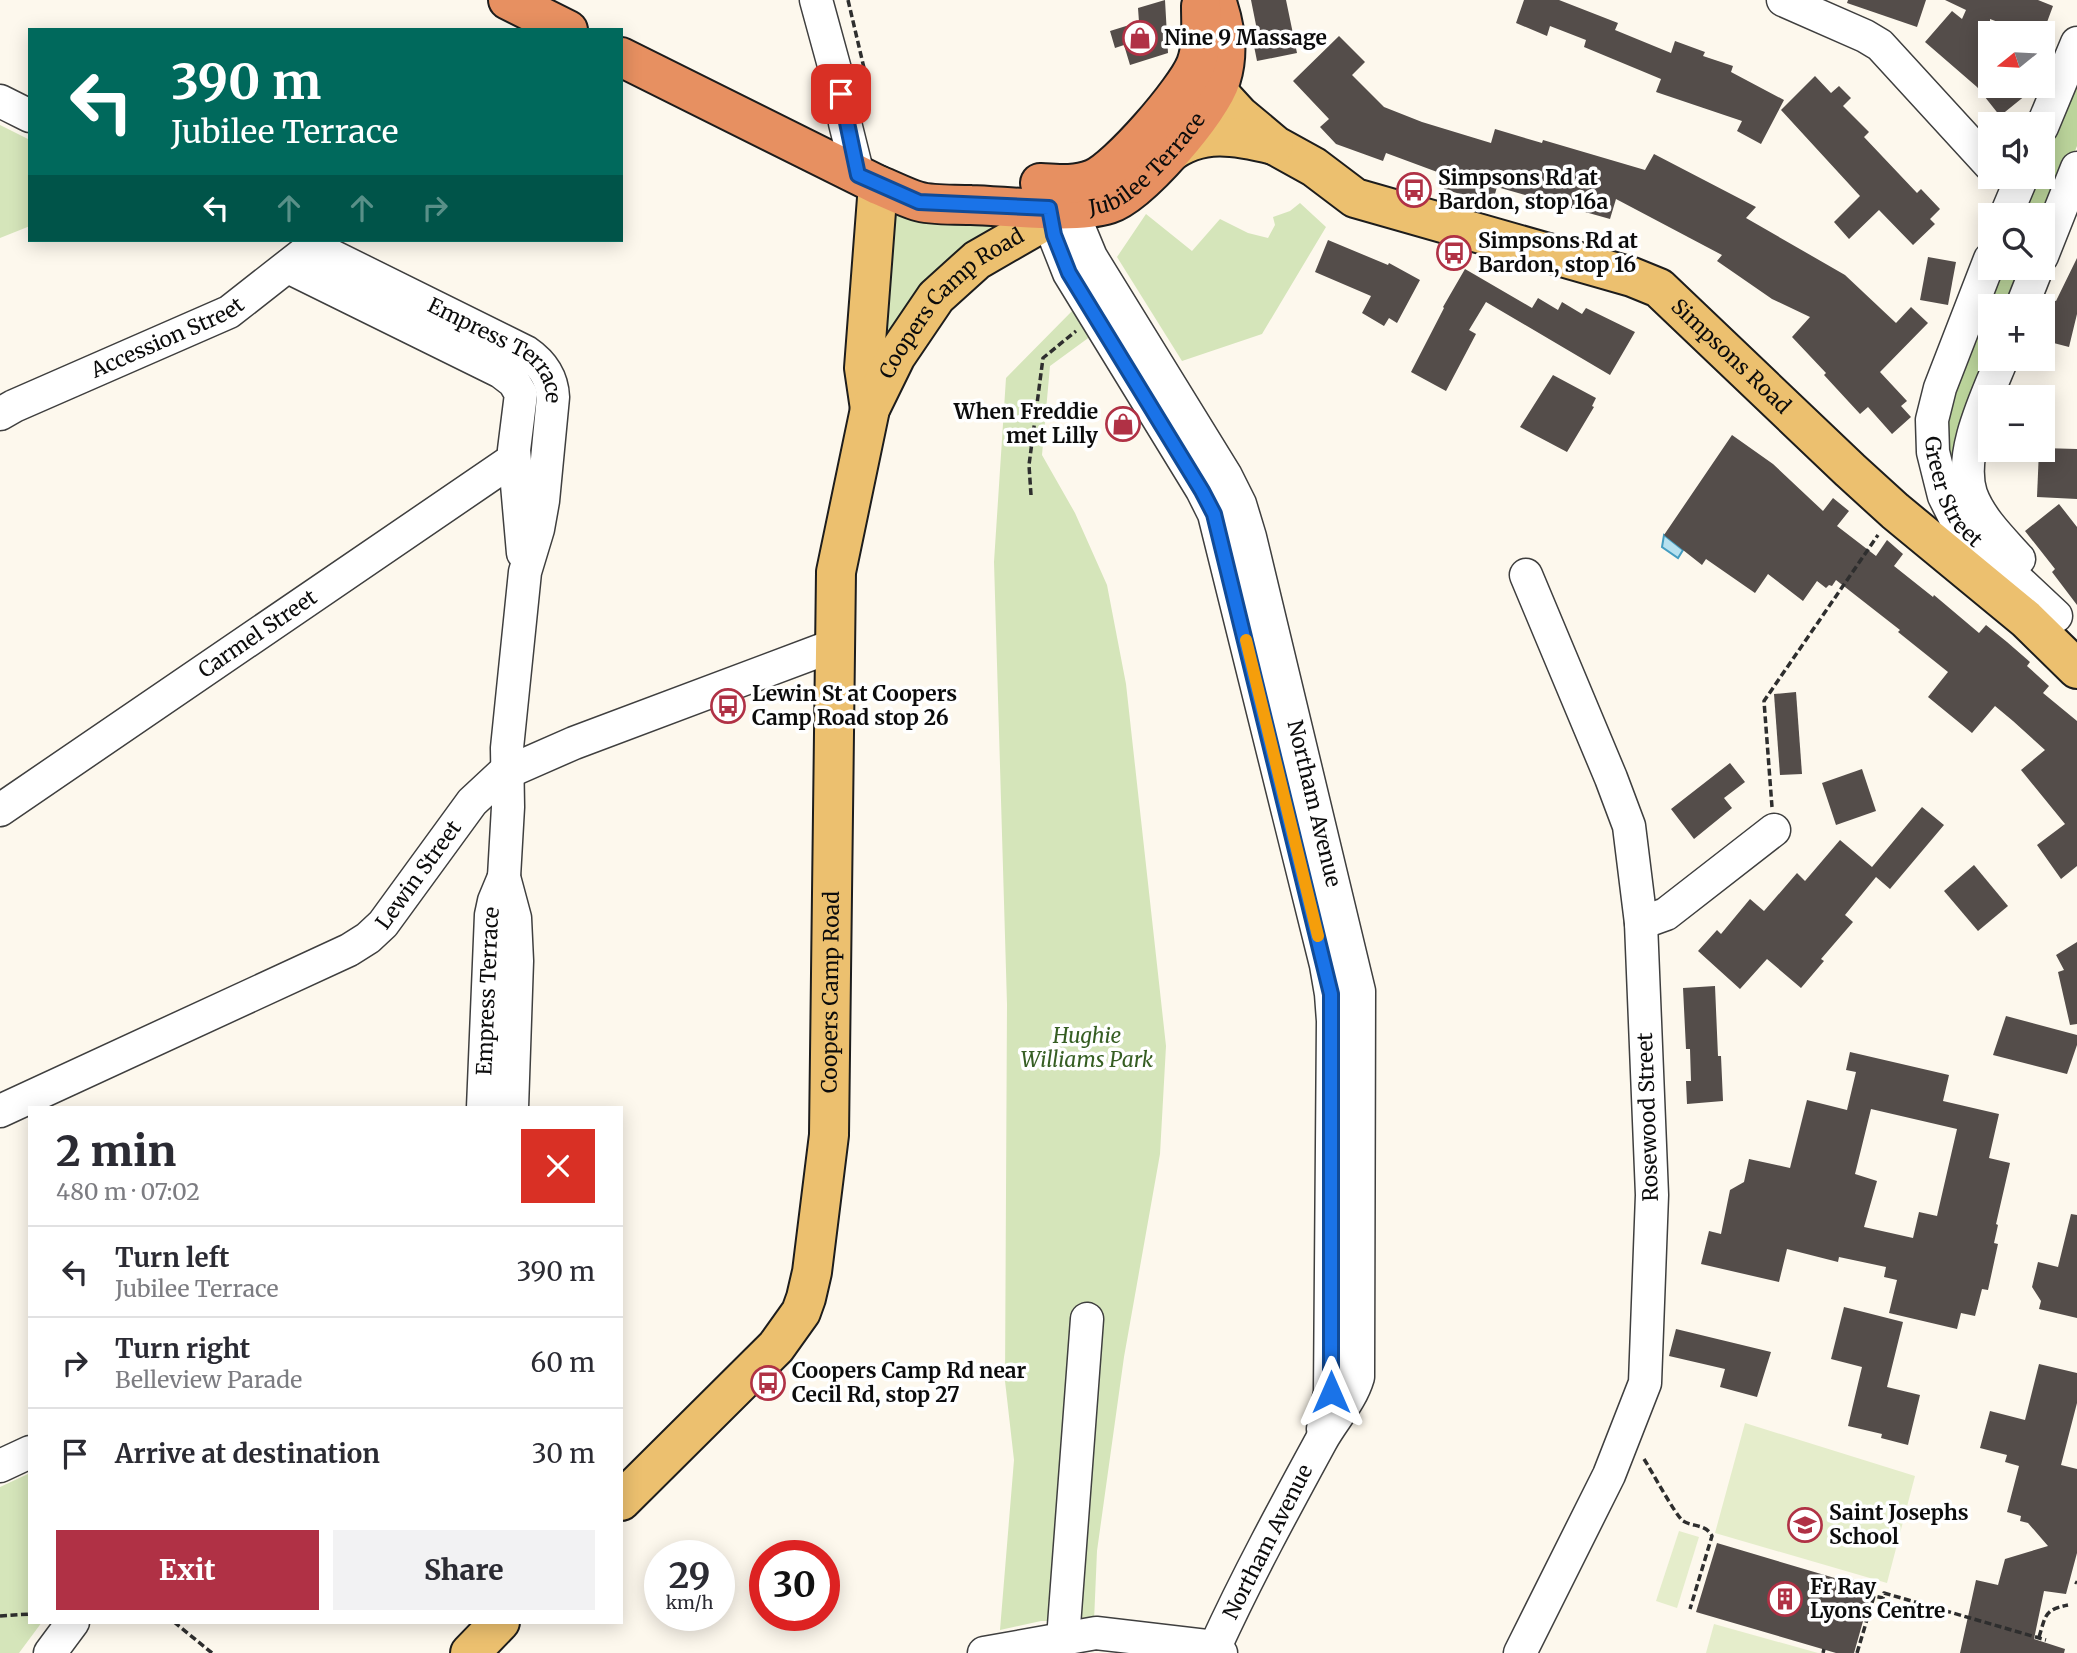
<!DOCTYPE html>
<meta charset="utf-8">
<style>
:root{--surface:#fff;--page:#f2f2f3;--text:#2b2b33;--muted:#7c7c81;--line:#e1e1e2;--accent:#b03145}
body{margin:0;font-family:Merriweather,serif;background:var(--page);color:var(--text);height:100vh;display:flex;flex-direction:column;font-size:26px;white-space:nowrap}
*{box-sizing:border-box;margin:0}
p{font-size:23px;color:var(--muted)}
.icon{flex:none;width:38px;height:38px;fill:none;stroke:currentColor;stroke-width:2;stroke-linecap:round;stroke-linejoin:round}
.map{position:relative;flex:1;overflow:hidden}
.sheet{position:absolute;left:28px;top:1106px;width:595px;height:518px;display:flex;flex-direction:column;background:var(--surface);border-radius:0px;box-shadow:0 4px 18px #0003}
.sheet>*{flex:none}
.guide{position:absolute;left:28px;top:28px;width:595px;height:214px;border-radius:0px;box-shadow:0 4px 18px #0003;background:#00695c;color:#fff;overflow:hidden}
.needle{width:46px;rotate:252deg}
.fabs{position:absolute;left:1978px;top:21px;display:grid;gap:14px}
.fabs a{display:grid;place-items:center;width:77px;height:77px;border-radius:0px;background:var(--surface);box-shadow:0 4px 18px #0003;font-size:35px}
.speed{position:absolute;left:644px;top:1540px;display:flex;gap:14px;font-size:35px;font-weight:700;text-align:center}
.speed>*{display:grid;place-content:center;width:91px;height:91px;border-radius:50%;background:var(--surface);box-shadow:0 4px 18px #0003;line-height:1}
.speed small{font-size:18px;font-weight:400}
.speed .limit{border:10px solid #d22;background:#fff;color:#111}
.pin{position:absolute;display:grid;place-items:center;width:60px;height:60px;color:#fff;margin:-30px;border-radius:14px;box-shadow:0 4px 10px #0006}
.me{position:absolute;width:77px;margin:-38px;rotate:0deg;stroke-linejoin:round;filter:drop-shadow(0 0 5px #0008)}
.turn{display:flex;align-items:center;gap:24px;height:147px;padding:0 28px;font-size:32px}
.turn .icon{width:91px;height:91px;stroke-width:2.5}
.turn b{display:block;font-size:49px;line-height:60px}
.lanes{display:flex;align-items:center;height:66px;padding:0 28px;background:#0003;justify-content:center;gap:35px;direction:ltr}
.lanes .off{opacity:.35}
.round{display:grid;place-items:center;flex:none;width:74px;height:74px;border-radius:0px;background:var(--page)}
.overview{display:flex;align-items:center;justify-content:space-between;height:119px;padding:0 28px}
h1{font-size:42px;font-weight:800;line-height:52px}
.primary-button{display:flex;gap:14px;margin-top:auto;padding:14px 28px}
.primary-button a{flex:1;height:80px;border-radius:0px;background:var(--accent);color:#fff;font-size:28px;font-weight:800;line-height:80px;text-align:center}
.primary-button a+a{background:var(--page);color:var(--text)}
ul{padding:0;list-style:none}
li{display:flex;align-items:center;gap:21px;height:91px;padding:0 28px;border-top:2px solid var(--line)}
li div{flex:1}
li b{display:block;font-size:26px}
li em{font-style:normal}
.map>svg:first-child{display:block}
</style>
<div class="map">
<svg width="2077" height="1653" viewBox="0 0 2077 1653">
<rect width="100%" height="100%" fill="#fdf8ed"/>
<g fill="#d5e5ba">
<polygon points="0,125 30,140 30,226 0,238"/>
<polygon points="1300,203 1326,227 1262,334 1182,361 1117,257 1146,214 1192,251 1220,219 1248,233 1268,238 1275,225 1273,217 1290,211"/>
<polygon points="893,207 1006,221 878,352"/>
<polygon points="1075,308 1091,336 1050,366 1042,455 1075,513 1107,585 1126,684 1166,1046 1160,1154 1124,1357 1097,1551 1094,1621 1041,1621 1000,1630 1014,1460 1005,1381 1007,1004 994,562 1006,378"/>
<polygon points="30,1473 30,1622 42,1622 19,1653 0,1653 0,1487"/>
</g>
<g fill="#bbd49b">
<polygon points="2077,74 2077,146 2042,234 2042,215 2020,215 2035,177 2042,177 2042,160"/>
<polygon points="1998,268 2029,268 2014,306 1990,306 1990,359 1958,508 1939,428"/>
</g>
<g fill="#e5edcb">
<polygon points="1745,1423 1915,1476 1887,1583 1715,1533"/>
<polygon points="1679,1531 1699,1537 1677,1608 1656,1601"/>
<polygon points="1714,1624 1818,1653 1706,1653"/>
</g>
<polygon fill="#b6e1f0" stroke="#449dc1" stroke-width="2" points="1664,535 1683,550 1678,558 1662,547"/>
<g fill="#544d4a" fill-rule="evenodd">
<polygon points="1165,0 1168,53 1130,65 1124,45 1115,48 1110,31 1139,22 1138,8"/>
<polygon points="1251,0 1286,0 1297,53 1257,61 1252,36 1258,35"/>
<polygon points="1524,0 1559,0 1618,23 1615,30 1671,53 1675,41 1705,52 1703,56 1733,66 1731,72 1784,100 1761,144 1737,131 1742,121 1656,92 1661,79 1584,47 1586,40 1550,26 1547,36 1516,23"/>
<polygon points="1848,0 1926,0 1917,27 1847,3"/>
<polygon points="1945,0 2038,0 2053,6 2043,33 2027,33 1990,19 1990,86 2037,86 2000,116 1977,87 1925,42 1952,11 1962,19 1966,10"/>
<polygon points="1339,36 1365,62 1352,75 1384,107 1422,122 1491,143 1495,129 1542,143 1543,140 1645,170 1654,154 1756,207 1746,218 1845,275 1896,323 1911,307 1928,323 1880,372 1907,401 1901,406 1911,417 1892,434 1868,407 1860,414 1824,375 1826,373 1792,337 1810,317 1772,299 1717,261 1722,255 1616,199 1610,219 1497,187 1492,204 1444,189 1448,176 1386,153 1383,161 1336,144 1320,127 1329,119 1293,81"/>
<polygon points="1815,76 1831,93 1839,86 1851,98 1843,106 1869,132 1864,137 1917,193 1921,189 1940,209 1930,219 1935,224 1913,245 1879,210 1849,239 1834,222 1860,196 1781,110"/>
<polygon points="1328,240 1388,265 1389,263 1420,280 1397,323 1389,318 1384,326 1362,313 1371,296 1315,272"/>
<polygon points="1928,257 1956,262 1948,305 1920,300"/>
<polygon points="2077,258 2077,314 2069,347 2042,340 2042,314 2046,298 2056,301"/>
<polygon points="1465,269 1532,308 1538,298 1558,310 1562,302 1582,314 1586,308 1635,332 1610,375 1486,302 1469,330 1476,334 1446,391 1411,372 1444,308 1443,307"/>
<polygon points="1553,375 1596,398 1592,406 1594,407 1567,452 1520,427"/>
<polygon points="1732,435 1773,464 1823,511 1833,498 1849,511 1837,526 1876,556 1887,540 1903,554 1894,566 1933,597 1934,595 1979,633 1986,625 2007,642 2030,662 2027,666 2049,686 2043,693 2077,721 2077,866 2061,879 2037,845 2065,824 2021,770 2045,750 2013,721 1995,706 1972,733 1928,697 1948,672 1898,632 1900,630 1836,580 1832,586 1829,585 1826,588 1817,581 1803,601 1768,574 1755,593 1706,559 1702,565 1664,535"/>
<polygon points="2042,448 2077,449 2077,499 2037,497 2039,450"/>
<polygon points="2059,504 2077,527 2077,605 2052,572 2055,569 2025,531"/>
<polygon points="1796,692 1802,774 1780,775 1774,694"/>
<polygon points="1730,763 1745,782 1724,798 1732,808 1694,839 1671,809"/>
<polygon points="1862,769 1876,811 1836,825 1822,783"/>
<polygon points="1922,807 1944,825 1890,889 1876,877 1845,915 1853,922 1821,959 1824,961 1801,988 1767,959 1740,989 1698,951 1717,930 1721,934 1750,899 1764,911 1797,873 1805,881 1840,840 1872,867"/>
<polygon points="1974,865 2008,906 1978,931 1944,891"/>
<polygon points="2077,942 2077,1024 2070,1025 2058,972 2064,970 2056,955"/>
<polygon points="1715,986 1718,1056 1721,1056 1723,1101 1687,1104 1686,1081 1691,1081 1690,1049 1686,1049 1683,988"/>
<polygon points="2006,1016 2077,1035 2077,1045 2067,1074 1993,1055"/>
<path d="M1850 1052 1949 1075 1943 1101 1999 1114 1989 1158 2010 1163 1996 1224 1998 1225 1994 1243 1998 1244 1988 1290 1982 1289 1975 1316 1961 1313 1957 1329 1889 1313 1897 1280 1884 1277 1886 1267 1839 1257 1838 1262 1787 1249 1779 1282 1701 1264 1709 1231 1721 1234 1730 1190 1744 1182 1749 1159 1790 1168 1807 1100 1847 1110 1856 1072 1846 1070ZM1871 1109 1957 1129 1937 1216 1919 1212 1913 1238 1864 1227 1877 1181 1855 1174Z"/>
<polygon points="2071,1214 2077,1215 2077,1318 2039,1309 2041,1301 2032,1287 2038,1262 2058,1267"/>
<polygon points="1844,1307 1903,1322 1887,1387 1920,1395 1908,1445 1881,1438 1882,1434 1848,1426 1862,1367 1831,1359"/>
<polygon points="1676,1329 1771,1352 1757,1397 1720,1387 1725,1369 1669,1356"/>
<polygon points="2039,1364 2077,1373 2077,1403 2061,1465 2077,1469 2077,1553 2066,1594 2044,1591 2034,1639 2065,1649 2064,1653 1960,1653 1976,1580 1998,1585 2005,1559 2048,1546 2028,1523 2020,1521 2021,1516 2007,1512 2019,1466 2005,1462 2007,1455 1980,1448 1990,1411 2025,1420"/>
<polygon points="1717,1543 1838,1579 1839,1575 1873,1586 1854,1653 1836,1653 1696,1612"/>
</g>
<g fill="none" stroke-linecap="round" stroke-linejoin="round">
<g stroke="#3f3f3f" stroke-width="35">
<g id="minor">
<polyline points="816,0 839,84 845,123 858,175"/>
<polyline points="1783,0 1865,36 1880,45 1990,165"/>
<polyline points="0,101 30,116"/>
<polyline points="2042,127 2077,43"/>
<polyline points="1049,208 1054,235 1069,273 1202,490 1214,514 1326,965 1331,994 1333,1021 1330,1392 1323,1429"/>
<path id="s1" d="M1075 208 1079 228 1091 257 1226 476 1240 504 1250 537 1359 991 1358 1377C1351 1401 1333 1419 1321 1441 1284 1509 1247 1577 1215 1647"/>
<polyline points="2006,215 2022,177"/>
<path id="s2" d="M312 246 526 352C542 363 552 377 553 397L543 501 538 529 525 572 507 748 508 807 504 877 515 918 517 961 512 1108"/>
<polyline points="2042,256 2077,168"/>
<path id="s3" d="M1990 259 1940 388 1932 420 1933 452 1944 496 1958 524 2056 616"/>
<polyline points="288,267 501,372 514,382 521,394 514,450 523,553"/>
<polyline points="2022,306 2037,268"/>
<path d="M2002 359C1987 396 1958 454 1971 494 1980 519 2002 540 2019 559"/>
<path id="s4" d="M0 414 14 406 229 312 303 254"/>
<path id="s5" d="M0 810 514 459"/>
<polyline points="1641,923 1666,914 1774,830"/>
<path id="s6" d="M483 1108 491 915 494 901 504 877"/>
<path id="s7" d="M0 1111 349 950 368 938 383 924 472 802 501 775 574 743 835 645"/>
<polyline points="0,1466 30,1452"/>
<polyline points="1063,1639 1087,1319"/>
<polyline points="50,1653 73,1622"/>
<polyline points="984,1653 1096,1633 1215,1647 1221,1653"/>
<polyline points="1520,1653 1609,1475 1645,1383 1652,1195 1641,923 1629,826 1611,778 1526,575"/>
</g>
</g>
<g stroke="#1d1d1d" stroke-width="42">
<g id="major">
<path id="s8" d="M1217 91 1239 115 1276 146 1314 167 1355 198 1632 277 1659 288 1850 470 1895 511 2026 619 2077 669"/>
<path d="M1167 155C1200 128 1237 136 1274 145"/>
<polyline points="870,409 864,368 878,185"/>
<path id="s9" d="M621 1501 776 1347 801 1312 806 1298 812 1272 829 1135 836 572 870 409 896 356 936 297 977 260 1036 226 1041 219 1043 208"/>
<polyline points="470,1653 500,1622"/>
</g>
</g>
<g stroke="#1d1d1d" stroke-width="42">
<g id="highway">
<polyline points="508,0 568,30"/>
<path id="s10" d="M621 57 878 185C891 190 904 197 917 201 933 206 954 204 971 205 1007 206 1075 215 1109 204 1140 194 1212 110 1221 79 1229 53 1225 25 1216 0"/>
<path d="M1040 183C1057 184 1076 186 1093 179 1118 169 1186 90 1196 64 1203 45 1201 25 1201 6"/>
</g>
</g>
<g stroke="#2e2e2e" stroke-width="3.5" stroke-dasharray="7 3.5" stroke-linecap="butt">
<polyline points="848,0 864,68"/>
<polyline points="1031,495 1029,465 1043,358 1076,331"/>
<polyline points="1772,807 1764,701 1878,535"/>
<path d="M1644 1459C1651 1470 1676 1516 1683 1521 1693 1527 1706 1524 1712 1536L1690 1609"/>
<polyline points="2075,1582 2077,1583"/>
<polyline points="0,1616 30,1614"/>
<polyline points="174,1622 212,1653"/>
<path d="M2039 1637C2046 1615 2044 1610 2068 1605"/>
<polyline points="1823,1653 1824,1649"/>
<polyline points="1857,1653 1874,1596 1883,1598 1884,1593 2046,1640"/>
</g>
<use href="#minor" stroke="#fff" stroke-width="32"/>
<use href="#major" stroke="#ecc06f" stroke-width="38"/>
<use href="#highway" stroke="#e79061" stroke-width="38"/>
</g>
<g fill="none" stroke-linecap="round" stroke-linejoin="round">
<g stroke="#114b97" stroke-width="18">
<polyline id="route" points="841,94 858,175 919,202 1049,208 1054,235 1069,273 1202,491 1214,514 1331,994 1331,1392"/>
</g>
<use href="#route" stroke="#1a73e8" stroke-width="12"/>
<polyline stroke="#f59e0b" stroke-width="12" points="1246,640 1318,936"/>
</g>
<defs>
<g id="shop-ring" transform="scale(1.75)"><circle r="9.5" fill="#fff" stroke="#b03145" stroke-width="1.5"/><path d="M-5-2.5h2.3a2.7 3.5 0 0 1 5.4 0H5L5.5 6h-11ZM-1.5-2.5h3a1.5 2.3 0 0 0-3 0Z" fill="#b03145"/></g>
<g id="bus-ring" transform="scale(1.75)"><circle r="9.5" fill="#fff" stroke="#b03145" stroke-width="1.5"/><path d="M-5-6H5V4H4V6H2V4H-2V6H-4V4H-5ZM-3.5-4V0h7V-4ZM-3.5 1.2v1.5H-2V1.2ZM2 1.2v1.5H3.5V1.2Z" fill="#b03145"/></g>
<g id="school-ring" transform="scale(1.75)"><circle r="9.5" fill="#fff" stroke="#b03145" stroke-width="1.5"/><path d="M0-5L7-2L0 1L-7-2ZM-4 1L0 2.5L4 1V4Q0 6-4 4Z" fill="#b03145"/></g>
<g id="building-ring" transform="scale(1.75)"><circle r="9.5" fill="#fff" stroke="#b03145" stroke-width="1.5"/><path d="M-4-6H4V6H1V3H-1V6H-4ZM-2.5-4.3h1.7v1.8h-1.7ZM.8-4.3h1.7v1.8H.8ZM-2.5-1h1.7V.8h-1.7ZM.8-1h1.7V.8H.8Z" fill="#b03145"/></g>
</defs>
<g fill-rule="evenodd">
<use href="#shop-ring" x="1140" y="38"/>
<use href="#bus-ring" x="1414" y="190"/>
<use href="#bus-ring" x="1454" y="253"/>
<use href="#shop-ring" x="1123" y="424"/>
<use href="#bus-ring" x="728" y="706"/>
<use href="#bus-ring" x="768" y="1383"/>
<use href="#school-ring" x="1805" y="1525"/>
<use href="#building-ring" x="1785" y="1599"/>
</g>
<g text-anchor="middle" stroke-width="7" stroke-linejoin="round" paint-order="stroke">
<g font-size="21" font-weight="bold" fill="#0c0c0c" stroke="#fff" text-anchor="start">
<text x="1164" y="45">Nine 9 Massage</text>
<text x="1438" y="185">Simpsons Rd at<tspan x="1438" dy="24">Bardon, stop 16a</tspan></text>
<text x="1478" y="248">Simpsons Rd at<tspan x="1478" dy="24">Bardon, stop 16</tspan></text>
<text x="1098" y="419" text-anchor="end">When Freddie<tspan x="1098" dy="24">met Lilly</tspan></text>
<text x="752" y="701">Lewin St at Coopers<tspan x="752" dy="24">Camp Road stop 26</tspan></text>
<text x="792" y="1378">Coopers Camp Rd near<tspan x="792" dy="24">Cecil Rd, stop 27</tspan></text>
<text x="1829" y="1520">Saint Josephs<tspan x="1829" dy="24">School</tspan></text>
<text x="1810" y="1594">Fr Ray<tspan x="1810" dy="24">Lyons Centre</tspan></text>
</g>
<g font-size="21" fill="#0c0c0c" stroke="#fff">
<text dy="7" stroke="none"><textPath href="#s10" startOffset="576">Jubilee Terrace</textPath></text>
<text dy="7" stroke="none"><textPath href="#s9" startOffset="1307">Coopers Camp Road</textPath></text>
<text dy="7" stroke="none"><textPath href="#s4" startOffset="184">Accession Street</textPath></text>
<text dy="7" stroke="none"><textPath href="#s8" startOffset="592">Simpsons Road</textPath></text>
<text dy="7" stroke="none"><textPath href="#s2" startOffset="215">Empress Terrace</textPath></text>
<text dy="7" stroke="none"><textPath href="#s3" startOffset="248">Greer Street</textPath></text>
<text dy="7" stroke="none"><textPath href="#s5" startOffset="312">Carmel Street</textPath></text>
<text dy="7" stroke="none"><textPath href="#s1" startOffset="649">Northam Avenue</textPath></text>
<text dy="7" stroke="none"><textPath href="#s7" startOffset="488">Lewin Street</textPath></text>
<text dy="7" stroke="none"><textPath href="#s6" startOffset="117">Empress Terrace</textPath></text>
<text dy="7" stroke="none"><textPath href="#s9" startOffset="584">Coopers Camp Road</textPath></text>
<text transform="translate(1648 1117) rotate(-92)" y="7">Rosewood Street</text>
<text transform="translate(1268 1542) rotate(-63)" y="7">Northam Avenue</text>
</g>
<g font-size="21" font-style="italic" fill="#365e23" stroke="#fff">
<text x="1087" y="1043">Hughie<tspan x="1087" dy="24">Williams Park</tspan></text>
</g>
</g>
</svg>
<div class="fabs">
<a><svg class="needle" viewBox="-14 -14 28 28"><path d="M0-13l5 13h-10z" fill="#e53935"/><path d="M0 13l5-13h-10z" fill="#7c7c81"/></svg></a>
<a><svg class="icon" aria-label="sound" viewBox="0 0 24 24"><path d="M4 9h4l5-4v14l-5-4H4zM17 9q2 3 0 6"/></svg></a>
<a><svg class="icon" aria-label="search" viewBox="0 0 24 24"><circle cx="10" cy="10" r="6"/><path d="M15 15l6 6"/></svg></a>
<a>+</a>
<a>−</a>
</div>
<div class="speed"><div>29<small>km/h</small></div><div class="limit">30</div></div>
<div class="pin" style="left:841px;top:94px;background:#d93025"><svg class="icon" aria-label="arrive" viewBox="0 0 24 24"><path d="M6 21V4h12l-3 4 3 4H6"/></svg></div>
<svg class="me" style="left:1331px;top:1392px" viewBox="-20 -20 40 40"><path d="M0-17L14 15 0 8-14 15z" fill="#1a73e8" stroke="#fff" stroke-width="4"/></svg>
<div class="guide">
<div class="turn"><svg class="icon" aria-label="left" viewBox="0 0 24 24"><path d="M17 20v-9H6M10 6l-5 5 5 5"/></svg><div><b>390 m</b>Jubilee Terrace</div></div>
<div class="lanes"><svg class="icon" aria-label="left" viewBox="0 0 24 24"><path d="M17 20v-9H6M10 6l-5 5 5 5"/></svg><svg class="icon off" aria-label="ahead" viewBox="0 0 24 24"><path d="M12 20V5M6 11l6-6 6 6"/></svg><svg class="icon off" aria-label="ahead" viewBox="0 0 24 24"><path d="M12 20V5M6 11l6-6 6 6"/></svg><svg class="icon off" aria-label="right" viewBox="0 0 24 24"><path d="M7 20v-9h11M14 6l5 5-5 5"/></svg></div>
</div>
<section class="sheet">
<div class="overview"><div><h1>2 min</h1><p>480 m · 07:02</p></div><a class="round" style="background:#d93025;color:#fff"><svg class="icon" aria-label="close" viewBox="0 0 24 24"><path d="M6 6l12 12M18 6L6 18"/></svg></a></div>
<ul>
<li><svg class="icon" aria-label="left" viewBox="0 0 24 24"><path d="M17 20v-9H6M10 6l-5 5 5 5"/></svg><div><b>Turn left</b><p>Jubilee Terrace</p></div><em>390 m</em></li>
<li><svg class="icon" aria-label="right" viewBox="0 0 24 24"><path d="M7 20v-9h11M14 6l5 5-5 5"/></svg><div><b>Turn right</b><p>Belleview Parade</p></div><em>60 m</em></li>
<li><svg class="icon" aria-label="arrive" viewBox="0 0 24 24"><path d="M6 21V4h12l-3 4 3 4H6"/></svg><div><b>Arrive at destination</b></div><em>30 m</em></li>
</ul>
<div class="primary-button"><a>Exit</a><a>Share</a></div>
</section>
</div>
